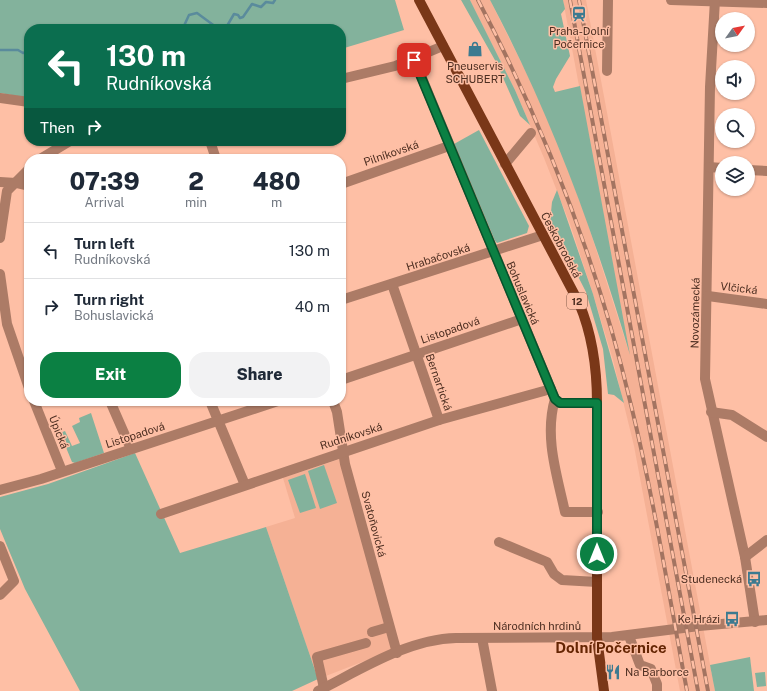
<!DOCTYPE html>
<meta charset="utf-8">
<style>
:root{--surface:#fff;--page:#f2f2f3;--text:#1f2937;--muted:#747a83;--line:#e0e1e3;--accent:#0b8043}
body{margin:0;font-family:"Public Sans",sans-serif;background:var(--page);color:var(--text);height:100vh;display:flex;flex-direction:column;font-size:15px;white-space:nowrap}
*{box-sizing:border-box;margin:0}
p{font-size:13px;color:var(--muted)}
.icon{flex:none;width:22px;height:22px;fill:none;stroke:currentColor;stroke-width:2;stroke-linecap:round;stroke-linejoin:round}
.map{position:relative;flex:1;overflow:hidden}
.details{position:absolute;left:24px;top:154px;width:322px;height:252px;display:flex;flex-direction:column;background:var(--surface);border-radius:16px;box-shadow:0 1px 3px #0004}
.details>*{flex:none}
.banner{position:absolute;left:24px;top:24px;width:322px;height:122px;border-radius:16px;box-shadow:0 1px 3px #0004;background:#0b6e4f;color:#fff;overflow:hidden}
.needle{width:26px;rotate:57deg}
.buttons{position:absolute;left:715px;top:12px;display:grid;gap:8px}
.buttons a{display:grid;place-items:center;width:40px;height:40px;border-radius:50%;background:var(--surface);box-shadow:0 1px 3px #0004;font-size:20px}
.pin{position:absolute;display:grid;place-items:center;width:34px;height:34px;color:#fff;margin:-17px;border-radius:8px;box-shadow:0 2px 6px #0006}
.me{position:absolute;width:44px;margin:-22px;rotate:0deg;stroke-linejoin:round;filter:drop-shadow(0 0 3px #0008)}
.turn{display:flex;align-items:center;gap:14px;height:84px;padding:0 16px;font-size:18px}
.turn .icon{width:52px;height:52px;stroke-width:2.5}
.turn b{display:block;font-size:28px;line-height:34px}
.then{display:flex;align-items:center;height:38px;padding:0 16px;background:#0003;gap:8px;font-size:15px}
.eta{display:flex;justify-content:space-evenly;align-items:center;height:68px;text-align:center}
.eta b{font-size:24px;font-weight:800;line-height:28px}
.primary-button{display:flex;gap:8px;margin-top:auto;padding:8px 16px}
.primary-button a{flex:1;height:46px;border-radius:16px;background:var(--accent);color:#fff;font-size:16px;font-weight:800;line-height:46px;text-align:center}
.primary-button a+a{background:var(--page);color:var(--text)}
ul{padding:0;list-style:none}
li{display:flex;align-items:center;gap:12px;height:56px;padding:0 16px;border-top:1px solid var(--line)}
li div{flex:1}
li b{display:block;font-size:15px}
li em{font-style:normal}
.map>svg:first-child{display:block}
</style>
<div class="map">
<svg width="767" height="691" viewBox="0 0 767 691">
<rect width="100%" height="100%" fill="#febfa5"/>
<g fill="#f5b195">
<polygon points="470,0 490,0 532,84 561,151 586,218 628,349 563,0 586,0 715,691 680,691 634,446 613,360 593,294 570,224 544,158 515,90"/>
<polygon points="340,459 393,650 318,679 266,527 295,518 283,478"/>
</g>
<g fill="#83b29c">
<polygon points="0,0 395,0 404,30 341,49 341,29 29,29 29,98 0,93"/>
<polygon points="461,0 470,0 515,90 530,125 520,116 496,62"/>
<path d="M490 0H563L565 9 561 14 570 56 556 79 553 87 555 92 580 86 630 355C594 232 550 113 490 0Z"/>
<polygon points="479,130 529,226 527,233 497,243 495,241 454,144"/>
<polygon points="557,190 593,294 624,403 614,395 608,394 603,349 586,292 563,247 551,229 550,222 552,202"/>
<polygon points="91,413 104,453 75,463 72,462 60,433 65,431 72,446 80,443 72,426 80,422 79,418"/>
<polygon points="135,453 180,553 266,527 318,679 292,691 80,691 25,589 0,529 0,497 48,484"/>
<polygon points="324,465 337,503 320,509 308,471"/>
<polygon points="305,474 316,508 300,513 288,480"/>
<polygon points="750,657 754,691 715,691 710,665"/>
<polygon points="765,672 766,686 757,687 755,673"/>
</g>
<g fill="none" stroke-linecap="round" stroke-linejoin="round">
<g stroke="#5a8b9c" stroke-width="2.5">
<polyline points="172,29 183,28 189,15 197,13 216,27 227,26 234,14 238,15 240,18 243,17 252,4 261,7 266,2 273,3 275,0"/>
<polyline points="0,50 18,50 23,53 29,51"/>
</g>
<g stroke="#ac7b66" stroke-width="10">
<polyline points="671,0 767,3"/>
<polyline points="715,0 710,87 705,379 745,557 755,622"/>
<path d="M414 59 555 399C544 437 557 475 565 512H598"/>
<polyline points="607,71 608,0"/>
<polyline points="341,79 395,66 443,46"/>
<polyline points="0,98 29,102"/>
<polyline points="210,141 216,159"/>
<polyline points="40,159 70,141"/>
<polyline points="505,164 531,133"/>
<polyline points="709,167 722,168"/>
<polyline points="748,170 767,171"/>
<polyline points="0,182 16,183 29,186"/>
<polyline points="341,184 449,146"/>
<polyline points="0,238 7,191 29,169"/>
<polyline points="0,274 7,324 29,388"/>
<polyline points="392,284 439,420"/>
<polyline points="708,296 767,304"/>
<polyline points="341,300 543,235"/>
<polyline points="341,380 522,319"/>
<polyline points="555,399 560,403 597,403"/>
<polyline points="34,401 62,471"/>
<polyline points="110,401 131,449"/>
<polyline points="210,401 245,485"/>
<polyline points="333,401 337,412 345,464 397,653"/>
<polyline points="711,412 732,415 767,437"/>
<polyline points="0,490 41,479 278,401"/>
<polyline points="161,514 439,420 551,389"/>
<polyline points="499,542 547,562 554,574 562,580 597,582"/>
<polyline points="0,546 14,581 0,595"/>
<polyline points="745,557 767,540"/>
<polyline points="372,632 389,627"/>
<polyline points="629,636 640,665 651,669 657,684 657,691"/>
<polyline points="482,638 492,691"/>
<polyline points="324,688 317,657 366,643"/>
<path d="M318 691C360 670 408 639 456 638L612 637 699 626 767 620"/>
</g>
<path stroke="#7a3718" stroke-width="10" d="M419 0 579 303C593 336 597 368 597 403V638L604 691"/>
<g stroke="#a37461" stroke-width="4">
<g id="rail">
<path d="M478 0C545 128 598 264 631 405 654 499 669 596 687 691"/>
<polyline points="570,0 698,691"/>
<polyline points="579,0 708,691"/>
</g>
</g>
<use href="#rail" stroke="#febfa5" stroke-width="2.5" stroke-dasharray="8" stroke-linecap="butt"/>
</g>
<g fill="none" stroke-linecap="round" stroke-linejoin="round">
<g stroke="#07532c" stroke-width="10">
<polyline id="route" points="414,60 555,399 560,403 597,403 597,554"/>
</g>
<use href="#route" stroke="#0b8043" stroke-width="7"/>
</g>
<defs>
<g id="station-bare" transform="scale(1.2)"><path d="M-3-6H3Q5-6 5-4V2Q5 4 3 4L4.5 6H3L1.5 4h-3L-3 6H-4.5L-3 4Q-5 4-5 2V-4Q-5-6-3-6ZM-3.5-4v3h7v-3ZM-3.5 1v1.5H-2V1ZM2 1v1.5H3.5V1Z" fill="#3c7a90" stroke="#febfa5" stroke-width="2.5" paint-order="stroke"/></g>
<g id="shop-bare" transform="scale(1.2)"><path d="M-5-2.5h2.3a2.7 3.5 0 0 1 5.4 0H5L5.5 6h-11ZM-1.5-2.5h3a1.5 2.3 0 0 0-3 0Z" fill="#3c7a90" stroke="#febfa5" stroke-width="2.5" paint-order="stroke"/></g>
<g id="bus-bare" transform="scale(1.2)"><path d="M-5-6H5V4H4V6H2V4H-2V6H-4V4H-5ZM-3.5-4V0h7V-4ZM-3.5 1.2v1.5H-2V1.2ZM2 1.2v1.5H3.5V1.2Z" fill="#3c7a90" stroke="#febfa5" stroke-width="2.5" paint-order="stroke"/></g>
<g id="restaurant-bare" transform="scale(1.2)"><path d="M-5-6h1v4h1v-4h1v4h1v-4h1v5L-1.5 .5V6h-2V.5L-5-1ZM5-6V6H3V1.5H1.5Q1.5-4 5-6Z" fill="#3c7a90" stroke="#febfa5" stroke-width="2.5" paint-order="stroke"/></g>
</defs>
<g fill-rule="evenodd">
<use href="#station-bare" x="579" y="14"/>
<use href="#shop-bare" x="475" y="49"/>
<use href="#bus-bare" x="754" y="579"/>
<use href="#bus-bare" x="732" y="619"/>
<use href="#restaurant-bare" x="613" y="672"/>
</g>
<g text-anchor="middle" stroke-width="3" stroke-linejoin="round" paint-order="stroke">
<rect fill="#febfa5" stroke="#825a49" stroke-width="1" x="567" y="293" width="20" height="16" rx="3"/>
<g font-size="10" font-weight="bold" fill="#4d2e21">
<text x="577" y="305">12</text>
</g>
<g font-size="11" fill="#4d2e21" stroke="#febfa5">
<text x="579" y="35">Praha-Dolní<tspan x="579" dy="13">Počernice</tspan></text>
<text x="475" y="70">Pneuservis<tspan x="475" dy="13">SCHUBERT</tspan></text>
<text x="742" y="583" text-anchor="end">Studenecká</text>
<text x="720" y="623" text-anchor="end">Ke Hrázi</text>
<text x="625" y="676" text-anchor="start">Na Barborce</text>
</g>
<g font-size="11" fill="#4d2e21" stroke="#febfa5">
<text transform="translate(391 153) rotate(-19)" y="4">Pilníkovská</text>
<text transform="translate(561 245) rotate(62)" y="4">Českobrodská</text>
<text transform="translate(438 257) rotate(-18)" y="4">Hrabačovská</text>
<text transform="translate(739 288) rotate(7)" y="4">Vlčická</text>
<text transform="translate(523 293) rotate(67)" y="4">Bohuslavická</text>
<text transform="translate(695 313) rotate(-89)" y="4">Novozámecká</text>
<text transform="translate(450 330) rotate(-19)" y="4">Listopadová</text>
<text transform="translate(439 382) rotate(71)" y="4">Bernartická</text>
<text transform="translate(59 432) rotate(68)" y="4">Úpická</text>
<text transform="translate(135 435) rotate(-18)" y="4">Listopadová</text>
<text transform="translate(351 436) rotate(-18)" y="4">Rudníkovská</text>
<text transform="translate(374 524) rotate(75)" y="4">Svatoňovická</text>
<text x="537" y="630">Národních hrdinů</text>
</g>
<g font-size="15" font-weight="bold" fill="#652503" stroke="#febfa5">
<text x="611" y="653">Dolní Počernice</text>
</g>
</g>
</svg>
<div class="buttons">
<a><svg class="needle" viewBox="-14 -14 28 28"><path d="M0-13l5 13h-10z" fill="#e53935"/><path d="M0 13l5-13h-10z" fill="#747a83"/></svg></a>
<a><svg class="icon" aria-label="sound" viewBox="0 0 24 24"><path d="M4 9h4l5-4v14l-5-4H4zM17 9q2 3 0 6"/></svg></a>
<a><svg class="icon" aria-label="search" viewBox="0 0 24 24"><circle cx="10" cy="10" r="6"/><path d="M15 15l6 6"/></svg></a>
<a><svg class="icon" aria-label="layers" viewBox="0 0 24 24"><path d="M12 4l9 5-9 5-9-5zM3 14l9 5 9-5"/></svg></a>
</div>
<div class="pin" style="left:414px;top:60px;background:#d93025"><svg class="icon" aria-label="arrive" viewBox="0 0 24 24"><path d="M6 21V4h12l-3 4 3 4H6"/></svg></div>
<svg class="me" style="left:597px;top:554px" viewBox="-20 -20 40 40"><circle r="17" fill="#0b8043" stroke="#fff" stroke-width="3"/><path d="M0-11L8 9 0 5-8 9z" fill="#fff"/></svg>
<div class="banner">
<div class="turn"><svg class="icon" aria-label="left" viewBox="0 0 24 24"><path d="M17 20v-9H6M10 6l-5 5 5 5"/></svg><div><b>130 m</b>Rudníkovská</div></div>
<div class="then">Then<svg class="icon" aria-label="right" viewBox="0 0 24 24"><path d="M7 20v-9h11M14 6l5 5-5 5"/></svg></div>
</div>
<section class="details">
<div class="eta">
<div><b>07:39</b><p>Arrival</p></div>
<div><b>2</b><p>min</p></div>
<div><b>480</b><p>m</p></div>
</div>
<ul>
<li><svg class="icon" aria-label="left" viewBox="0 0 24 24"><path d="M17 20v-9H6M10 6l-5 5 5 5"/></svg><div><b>Turn left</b><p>Rudníkovská</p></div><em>130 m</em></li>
<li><svg class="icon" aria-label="right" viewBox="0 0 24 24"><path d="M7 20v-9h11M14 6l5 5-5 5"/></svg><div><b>Turn right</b><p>Bohuslavická</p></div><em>40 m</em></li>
</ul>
<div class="primary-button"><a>Exit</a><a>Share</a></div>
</section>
</div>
